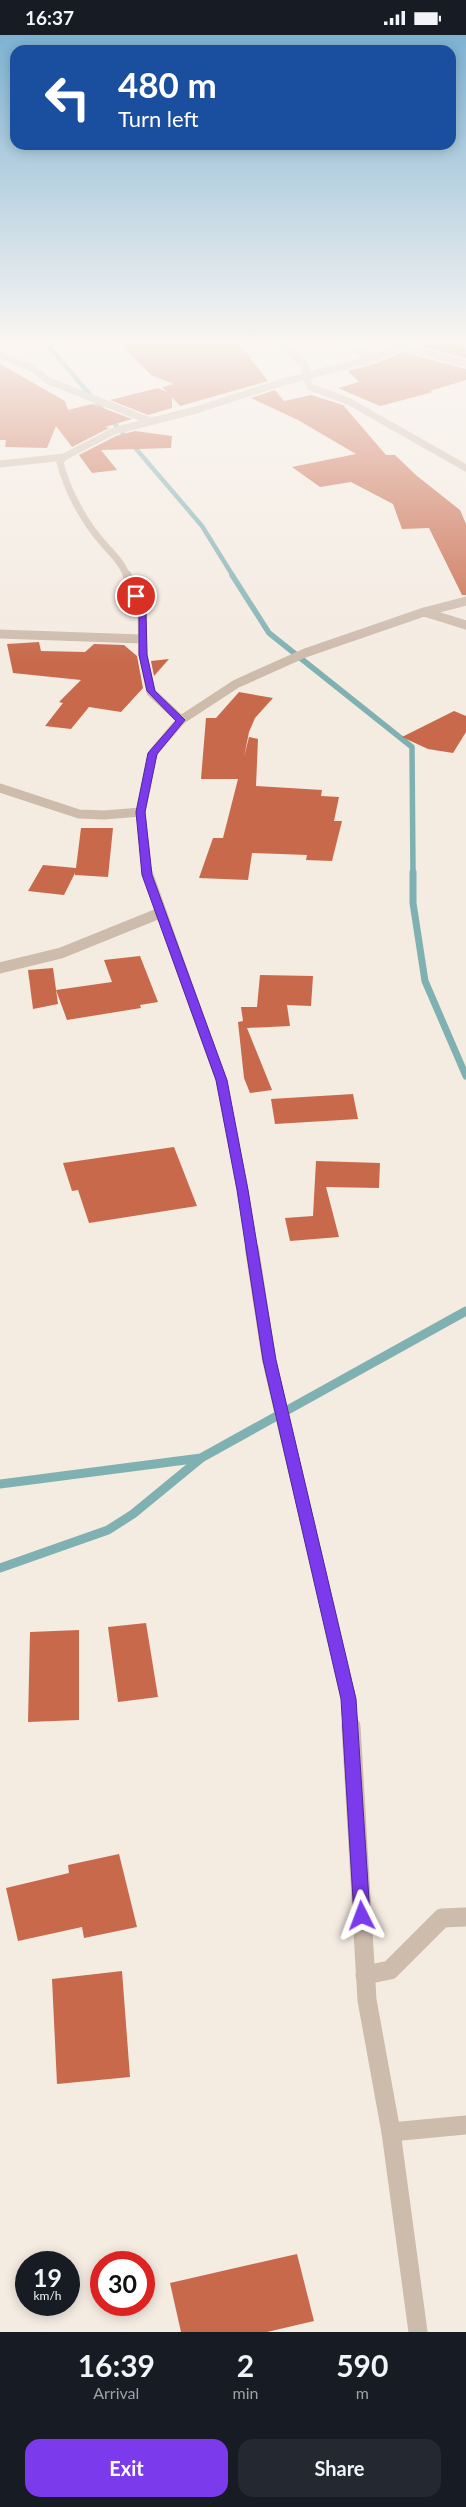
<!DOCTYPE html>
<style>
:root{--surface:#171b24;--page:#242831;--text:#f1f3f6;--muted:#9ea1a6;--accent:#7c3aed}
body{margin:0;font-family:Lato,sans-serif;background:var(--page);color:var(--text);height:100vh;display:flex;flex-direction:column;font-size:19px;white-space:nowrap}
*{box-sizing:border-box;margin:0}
p{font-size:16px;color:var(--muted)}
.icon{flex:none;width:28px;height:28px;fill:none;stroke:currentColor;stroke-width:2;stroke-linecap:round;stroke-linejoin:round}
.map{position:relative;height:2297px;overflow:hidden}
.drawer{display:flex;flex-direction:column;background:var(--surface);flex:1}
.drawer>*{flex:none}
.banner{position:absolute;left:10px;top:10px;width:446px;height:105px;border-radius:15px;box-shadow:0 2px 12px #0003;background:#1a4fa0;color:#fff;overflow:hidden}
.speed{position:absolute;left:15px;top:2216px;display:flex;gap:10px;font-size:25px;font-weight:700;text-align:center}
.speed>*{display:grid;place-content:center;width:65px;height:65px;border-radius:50%;background:var(--surface);box-shadow:0 2px 12px #0003;line-height:1}
.speed small{font-size:12px;font-weight:400}
.speed .limit{border:8px solid #d22;background:#fff;color:#111}
.pin{position:absolute;display:grid;place-items:center;width:42px;height:42px;color:#fff;margin:-21px;border:2px solid #fff;border-radius:50%;box-shadow:0 1px 5px #0007}
.me{position:absolute;width:55px;margin:-28px;rotate:357deg;stroke-linejoin:round;filter:drop-shadow(0 0 4px #0008)}
.turn{display:flex;align-items:center;gap:18px;height:105px;padding:0 25px;font-size:22px}
.turn .icon{width:65px;height:65px;stroke-width:2.5}
.turn b{display:block;font-size:35px;line-height:42px}
.eta{display:flex;justify-content:space-evenly;align-items:center;height:85px;text-align:center}
.eta b{font-size:30px;font-weight:700;line-height:35px}
.cta{display:flex;gap:10px;margin-top:auto;padding:10px 25px}
.cta a{flex:1;height:58px;border-radius:15px;background:var(--accent);color:#fff;font-size:20px;font-weight:700;line-height:58px;text-align:center}
.cta a+a{background:var(--page);color:var(--text)}
.status{display:flex;justify-content:space-between;align-items:center;height:35px;padding:0 25px;background:var(--surface);direction:ltr}
.status svg{height:14px;fill:currentColor}
.map>svg:first-child{display:block}
</style>
<div class="status"><b>16:37</b><svg viewBox="0 0 49 12"><path d="M0 12V9h3v3zM5 12V6h3v6zM10 12V3h3v9zM15 12V0h3v12zM26 1h20v11H26zM47 4h2v5h-2z"/></svg></div>
<div class="map">
<svg width="466" height="2297" viewBox="0 0 466 2297">
<rect width="100%" height="100%" fill="#f4ebe1"/>
<g fill="none" stroke-linecap="round" stroke-linejoin="round">
<polyline stroke="#7fb0b2" stroke-width="4.5" points="44,306 202,491 233,541"/>
<polyline stroke="#7fb0b2" stroke-width="5.5" points="232,540 269,598 412,712 413,838"/>
<polyline stroke="#7fb0b2" stroke-width="7" points="413,837 413,868 425,946 466,1041"/>
<g stroke="#7fb0b2" stroke-width="9">
<polyline points="0,1449 201,1423 466,1276"/>
<polyline points="0,1533 108,1495 133,1479 200,1424"/>
</g>
</g>
<g fill="#c8694b">
<polygon points="149,306 237,306 268,346 180,371 172,362 172,373 148,380 110,365 158,353 167,357 162,352 174,349 151,340 121,309"/>
<polygon points="434,306 445,306 466,311 466,323 419,311"/>
<polygon points="402,317 466,334 466,345 430,356 433,357 380,371 338,353 359,347 348,336 377,328"/>
<polygon points="0,329 65,366 68,375 92,369 132,384 105,392 109,393 72,412 56,391 47,413 5,412 6,405 0,405"/>
<polygon points="275,355 284,366 311,360 343,370 386,420 395,420 417,441 460,475 466,489 466,560 462,560 429,493 402,494 393,469 351,447 320,452 292,432 356,419 298,385 251,363"/>
<polygon points="135,396 172,401 171,413 101,415 117,435 92,438 79,420 116,401"/>
<polygon points="39,607 41,616 85,617 94,609 124,610 137,621 143,653 121,677 89,672 71,694 45,691 63,668 59,667 81,645 13,638 7,609"/>
<polygon points="169,624 154,641 151,626"/>
<polygon points="239,657 273,663 255,683 249,697 244,722 249,702 258,704 256,751 322,755 321,761 339,762 334,786 342,786 332,826 306,825 307,820 252,818 248,845 199,843 213,803 223,803 238,744 201,744 206,683 216,683"/>
<polygon points="454,676 466,681 466,697 453,718 428,714 402,702"/>
<polygon points="81,793 113,793 108,842 75,840 75,838 64,860 28,856 43,830 76,833"/>
<polygon points="140,921 158,967 140,970 141,973 67,985 56,955 112,947 104,925"/>
<polygon points="53,933 58,969 33,974 28,935"/>
<polygon points="260,940 313,941 311,971 287,970 290,991 247,993 272,1055 250,1058 244,1043 238,987 243,986 241,972 257,972"/>
<polygon points="353,1059 358,1084 275,1089 271,1064"/>
<polygon points="174,1112 197,1171 89,1188 78,1155 72,1156 63,1128"/>
<polygon points="316,1126 380,1128 379,1153 326,1152 339,1202 290,1206 285,1183 313,1181"/>
<polygon points="146,1588 158,1662 118,1667 108,1592"/>
<polygon points="79,1595 79,1685 28,1687 30,1597"/>
<polygon points="119,1819 137,1892 84,1903 82,1892 18,1906 6,1853 69,1838 68,1830"/>
<polygon points="122,1936 130,2042 57,2049 52,1944"/>
<polygon points="297,2219 314,2286 267,2297 181,2297 170,2248"/>
</g>
<g fill="none" stroke-linecap="round" stroke-linejoin="round">
<g stroke="#cdbbac" stroke-width="7">
<polyline points="280,306 306,331 306,342 310,352 348,366 466,433"/>
<polyline points="346,306 359,317 375,323"/>
<polyline points="400,311 466,329"/>
<polyline points="0,320 30,332 49,346 150,386"/>
<path d="M64 422 60 427C67 455 83 485 102 507 112 519 121 526 127 541"/>
<polyline points="0,429 64,422 114,396 196,375 283,347 375,323 410,306"/>
</g>
<g stroke="#cdbbac" stroke-width="9">
<polyline points="127,540 142,578 143,620 151,657 181,685"/>
<polyline points="424,577 466,590"/>
<polyline points="0,599 142,604"/>
<polyline points="0,753 79,779 104,780 141,777"/>
<polyline points="147,838 141,777 153,718 181,685 236,649 305,618 424,577 466,566"/>
</g>
<g stroke="#cdbbac" stroke-width="11">
<polyline points="147,837 221,1045 243,1155 252,1215"/>
<polyline points="0,933 61,918 160,878"/>
</g>
<polyline stroke="#cdbbac" stroke-width="14" points="252,1214 269,1325 349,1663 351,1693"/>
<g stroke="#cdbbac" stroke-width="19">
<polyline points="351,1691 367,1965 391,2097 418,2297"/>
<polyline points="365,1940 390,1935 442,1883 466,1882"/>
<polyline points="391,2097 466,2090"/>
</g>
</g>
<linearGradient id="sky" x2="0" y2="1"><stop stop-color="#7eb2d2"/><stop offset="0.49" stop-color="#faf6f2"/><stop offset="1" stop-color="#faf6f2" stop-opacity="0"/></linearGradient>
<rect width="466" height="627" fill="url(#sky)"/>
<polygon fill="#7c3aed" stroke="#51269a" points="136,559 139,561 146,578 147,620 155,656 185,685 157,719 145,777 152,840 227,1045 248,1155 276,1325 356,1664 370,1881 368,1886 362,1888 356,1886 354,1881 341,1664 263,1325 237,1155 216,1045 142,840 136,777 148,718 176,686 147,656 139,620 139,578 132,561"/>
</svg>
<div class="speed"><div>19<small>km/h</small></div><div class="limit">30</div></div>
<div class="pin" style="left:136px;top:561px;background:#d93025"><svg class="icon" aria-label="arrive" viewBox="0 0 24 24"><path d="M6 21V4h12l-3 4 3 4H6"/></svg></div>
<svg class="me" style="left:362px;top:1881px" viewBox="-20 -20 40 40"><path d="M0-17L14 15 0 8-14 15z" fill="#7c3aed" stroke="#fff" stroke-width="4"/></svg>
<div class="banner">
<div class="turn"><svg class="icon" aria-label="left" viewBox="0 0 24 24"><path d="M17 20v-9H6M10 6l-5 5 5 5"/></svg><div><b>480 m</b>Turn left</div></div>
</div>
</div>
<section class="drawer">
<div class="eta">
<div><b>16:39</b><p>Arrival</p></div>
<div><b>2</b><p>min</p></div>
<div><b>590</b><p>m</p></div>
</div>
<div class="cta"><a>Exit</a><a>Share</a></div>
</section>
